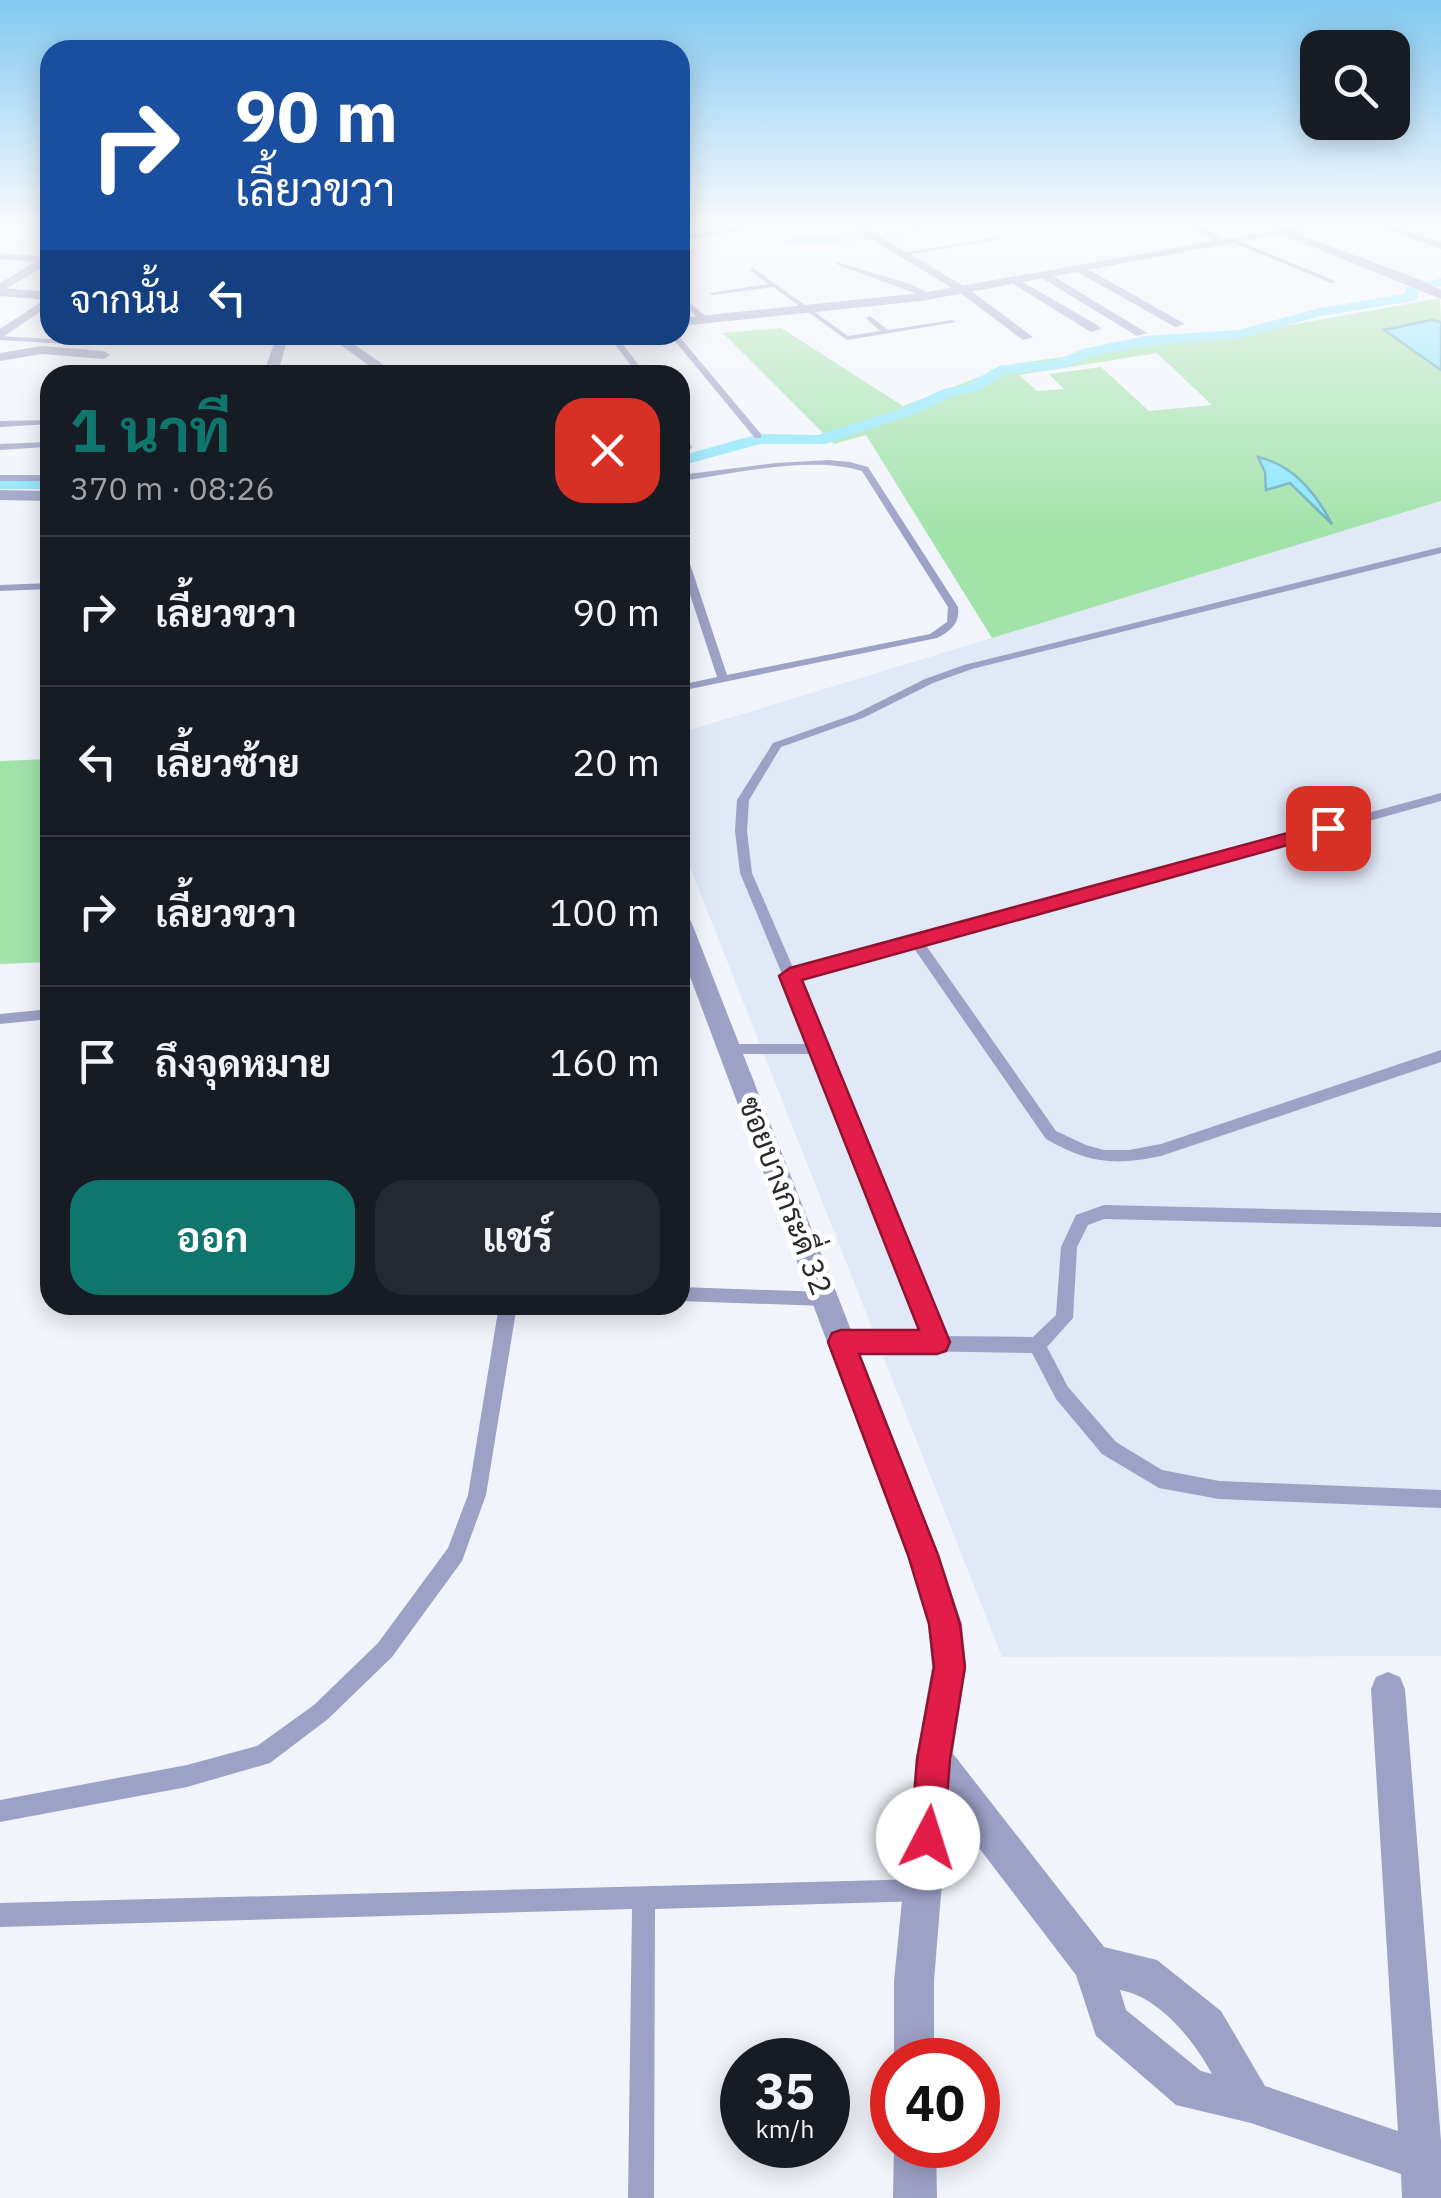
<!DOCTYPE html>
<html lang="th">
<meta charset="utf-8">
<style>
:root{--surface:#171b24;--page:#242831;--text:#f1f3f6;--muted:#9ea1a6;--line:#363941;--accent:#0f766e}
body{margin:0;font-family:"IBM Plex Sans",Sarabun,sans-serif;background:var(--page);color:var(--text);height:100vh;display:flex;flex-direction:column;font-size:38px;white-space:nowrap}
*{box-sizing:border-box;margin:0}
p{font-size:32px;color:var(--muted)}
.icon{flex:none;width:55px;height:55px;fill:none;stroke:currentColor;stroke-width:2;stroke-linecap:round;stroke-linejoin:round}
.map{position:relative;flex:1;overflow:hidden}
.drawer{position:absolute;left:40px;top:365px;width:650px;height:950px;display:flex;flex-direction:column;background:var(--surface);border-radius:30px;box-shadow:0 5px 25px #0003}
.drawer>*{flex:none}
.top-card{position:absolute;left:40px;top:40px;width:650px;height:305px;border-radius:30px;box-shadow:0 5px 25px #0003;background:#1a4fa0;color:#fff;overflow:hidden}
.fabs{position:absolute;left:1300px;top:30px;display:grid;gap:20px}
.fabs a{display:grid;place-items:center;width:110px;height:110px;border-radius:20px;background:var(--surface);box-shadow:0 5px 25px #0003;font-size:50px}
.speed{position:absolute;left:720px;top:2038px;display:flex;gap:20px;font-size:50px;font-weight:700;text-align:center}
.speed>*{display:grid;place-content:center;width:130px;height:130px;border-radius:50%;background:var(--surface);box-shadow:0 5px 25px #0003;line-height:1}
.speed small{font-size:25px;font-weight:400}
.speed .limit{border:15px solid #d22;background:#fff;color:#111}
.pin{position:absolute;display:grid;place-items:center;width:85px;height:85px;color:#fff;margin:-42px;border-radius:20px;box-shadow:0 5px 15px #0006}
.me{position:absolute;width:110px;margin:-55px;rotate:5deg;stroke-linejoin:round;filter:drop-shadow(0 0 8px #0008)}
.turn{display:flex;align-items:center;gap:35px;height:210px;padding:0 30px;font-size:45px}
.turn .icon{width:130px;height:130px;stroke-width:2.5}
.turn b{display:block;font-size:70px;line-height:85px}
.then{display:flex;align-items:center;height:95px;padding:0 30px;background:#0003;gap:20px;font-size:38px}
.round{display:grid;place-items:center;flex:none;width:105px;height:105px;border-radius:30px;background:var(--page)}
.overview{display:flex;align-items:center;justify-content:space-between;height:170px;padding:0 30px}
h1{font-size:60px;font-weight:700;line-height:75px;color:var(--accent)}
.primary-button{display:flex;gap:20px;margin-top:auto;padding:20px 30px}
.primary-button a{flex:1;height:115px;border-radius:30px;background:var(--accent);color:#fff;font-size:40px;font-weight:700;line-height:115px;text-align:center}
.primary-button a+a{background:var(--page);color:var(--text)}
ul{padding:0;list-style:none}
li{display:flex;align-items:center;gap:30px;height:150px;padding:0 30px;border-top:2px solid var(--line)}
li div{flex:1}
li b{display:block;font-size:38px}
li em{font-style:normal}
.map>svg:first-child{display:block}
</style>
<div class="map">
<svg width="1441" height="2198" viewBox="0 0 1441 2198">
<rect width="100%" height="100%" fill="#f1f5fb"/>
<polygon fill="#e1e8f6" points="1441,501 1441,1656 1002,1657 680,842 680,733"/>
<g fill="#a2e3aa" fill-rule="evenodd">
<path d="M1440 298 1441 322 1398 325 1385 331 1441 370V501L992 638 866 435 834 444 723 333 781 328 903 406 1013 364 1285 326ZM1157 353 1212 405 1149 411 1101 367 1049 374 1064 389 1037 391 1019 375Z"/>
<polygon points="50,759 50,962 0,964 0,761"/>
</g>
<g fill="#89e6fd" stroke="#6caebe" stroke-width="2.5">
<polygon points="1431,320 1441,322 1441,370 1384,330"/>
<path d="M1258 457C1293 465 1315 492 1332 524L1290 483 1266 490 1265 472Z"/>
</g>
<g fill="none" stroke-linecap="round" stroke-linejoin="round">
<g fill="#89e6fd" fill-rule="evenodd">
<polygon points="927,224 959,224 882,239 876,235"/>
<polygon points="861,233 866,234 866,240 789,246 782,242 789,238"/>
<polygon points="1441,278 1441,286 1418,293 1417,300 1412,301 1321,316 1240,338 1145,346 1092,356 1063,368 1003,375 979,391 954,396 912,415 825,444 760,444 680,466 680,456 759,434 818,435 900,409 944,389 968,384 999,366 1060,359 1083,349 1145,336 1239,330 1320,308 1404,294 1406,288"/>
<rect x="0" y="479" width="50" height="10"/>
</g>
<g fill="#9ea1c6" fill-rule="evenodd">
<polygon points="767,224 785,224 680,240 680,236"/>
<polygon points="998,237 996,240 901,256 898,254"/>
<polygon points="1234,239 1335,281 1336,282 1331,283 1232,242"/>
<polygon points="836,262 910,284 935,296 928,298 836,264"/>
<polygon points="752,267 848,336 880,331 866,318 870,316 888,330 952,320 956,322 847,340 773,287 713,295 709,293 768,284 750,270"/>
<polygon points="680,295 708,318 708,322 702,322 680,301"/>
<polygon points="608,335 616,335 646,375 638,375"/>
<polygon points="670,335 678,335 761,434 761,438 755,438"/>
<polygon points="0,336 67,340 71,342 67,344 0,340"/>
<polygon points="50,420 50,424 0,427 0,421"/>
<polygon points="680,431 683,432 692,447 691,449 684,447 680,441"/>
<polygon points="48,442 49,444 45,447 0,450 0,444"/>
<path d="M829 460 850 462 868 467 958 607C960 624 950 631 937 638L680 691V685L717 677 680 564V546L685 549 727 675 930 634 947 622 948 607 862 471C808 455 735 474 680 481V475L776 463Z"/>
<rect x="0" y="475" width="50" height="6"/>
<path d="M1441 547V553L972 669 933 683 863 718 781 747 749 800 747 831 752 873 794 970 1441 793V801L925 944 1056 1131 1086 1145 1104 1150H1129L1161 1144 1441 1050V1062L1161 1156C1113 1166 1088 1163 1046 1139L913 947 798 979 943 1336 1033 1337 1056 1315 1061 1247 1076 1215 1104 1205 1441 1213V1227L1104 1219 1088 1225 1077 1247 1073 1318 1047 1347 1068 1387 1116 1442 1162 1470 1219 1481 1441 1490V1508L1219 1499 1159 1488 1102 1454 1056 1399 1032 1353 841 1350 835 1348 832 1342 835 1336 841 1334 926 1335 816 1054H729L722 1049 729 1044H811L740 873 735 831 737 800 773 743 855 714 925 679 964 665Z"/>
<polygon points="50,583 50,589 0,591 0,585"/>
<polygon points="50,1009 50,1019 0,1024 0,1014"/>
<polygon points="680,1287 825,1292 831,1294 833,1299 831,1304 825,1306 680,1301"/>
<polygon points="499,1305 517,1305 486,1495 462,1561 392,1657 328,1719 270,1763 187,1787 0,1822 0,1800 187,1765 257,1746 314,1705 378,1643 448,1548 468,1495"/>
<polygon points="923,1879 931,1882 934,1890 931,1898 923,1901 655,1909 654,2198 628,2198 632,1909 0,1927 0,1903"/>
</g>
<g fill="#9ea1c6" fill-rule="evenodd">
<polygon points="846,224 859,224 967,288 1033,337 1023,340 959,292"/>
<polygon points="1189,224 1202,224 1228,243 1219,245"/>
<polygon points="1370,224 1386,224 1441,242 1441,249"/>
<polygon points="1285,229 1421,280 1441,290 1441,299 1281,234"/>
<polygon points="0,253 47,257 50,263 0,292 0,283 35,262 0,259"/>
<polygon points="1076,267 1084,267 1185,324 1175,327 1076,271"/>
<polygon points="1040,273 1048,273 1147,333 1137,336 1040,277"/>
<polygon points="1014,277 1099,326 1101,329 1091,332 1010,282"/>
<polygon points="50,296 50,305 0,339 0,329"/>
<polygon points="277,335 289,335 277,375 263,375"/>
<polygon points="42,346 104,351 110,355 104,359 42,354 0,361 0,353"/>
<polygon points="0,490 50,491 50,501 0,500"/>
<path d="M1388 1672 1400 1677 1405 1689 1441 2141V2198H1402L1401 2174 1251 2123 1176 2105 1096 2036 1076 1975 921 1772 916 1759 921 1746 934 1741 947 1746 1104 1947 1157 1960 1221 2011 1265 2086 1398 2131 1371 1689 1376 1677ZM1120 1990C1160 1997 1194 2041 1212 2074L1201 2071 1126 2010Z"/>
</g>
<g fill="#9ea1c6" fill-rule="evenodd">
<polygon points="1310,224 1334,224 921,301 680,326 680,318 921,293"/>
<polygon points="0,288 50,292 50,300 0,296"/>
<polygon points="327,335 341,335 398,375 382,375"/>
<polygon points="680,913 691,921 939,1555 962,1624 966,1667 952,1759 934,1981 934,2060 894,2060 894,1981 916,1759 932,1667 928,1624 907,1555 680,950"/>
<polygon points="894,2145 936,2145 937,2198 893,2198"/>
</g>
</g>
<linearGradient id="sky" x2="0" y2="1"><stop stop-color="#82c8f0"/><stop offset="0.42" stop-color="#f9fafd"/><stop offset="1" stop-color="#f9fafd" stop-opacity="0"/></linearGradient>
<rect width="1441" height="532" fill="url(#sky)"/>
<polygon fill="#e11d48" stroke="#92132f" stroke-width="2.5" points="1328,822 1338,828 1335,832 802,980 950,1342 946,1351 937,1354 859,1354 938,1555 960,1624 965,1667 950,1759 944,1838 939,1850 928,1855 916,1850 911,1838 917,1759 934,1667 929,1624 908,1555 828,1342 832,1333 841,1330 919,1330 779,976 790,968"/>
<g text-anchor="middle" stroke-width="10" stroke-linejoin="round" paint-order="stroke">
<g font-size="30" fill="#282a2c" stroke="#fff">
<text transform="translate(785 1196) rotate(69)" y="10">ซอยบางกระดี่ 32</text>
</g>
</g>
</svg>
<div class="fabs">
<a><svg class="icon" aria-label="search" viewBox="0 0 24 24"><circle cx="10" cy="10" r="6"/><path d="M15 15l6 6"/></svg></a>
</div>
<div class="speed"><div>35<small>km/h</small></div><div class="limit">40</div></div>
<div class="pin" style="left:1328px;top:828px;background:#d93025"><svg class="icon" aria-label="arrive" viewBox="0 0 24 24"><path d="M6 21V4h12l-3 4 3 4H6"/></svg></div>
<svg class="me" style="left:928px;top:1838px" viewBox="-20 -20 40 40"><circle r="19" fill="#fff"/><path d="M0-13L10 11 0 6-10 11z" fill="#e11d48"/></svg>
<div class="top-card">
<div class="turn"><svg class="icon" aria-label="right" viewBox="0 0 24 24"><path d="M7 20v-9h11M14 6l5 5-5 5"/></svg><div><b>90 m</b>เลี้ยวขวา</div></div>
<div class="then">จากนั้น<svg class="icon" aria-label="left" viewBox="0 0 24 24"><path d="M17 20v-9H6M10 6l-5 5 5 5"/></svg></div>
</div>
<section class="drawer">
<div class="overview"><div><h1>1 นาที</h1><p>370 m · 08:26</p></div><a class="round" style="background:#d93025;color:#fff"><svg class="icon" aria-label="close" viewBox="0 0 24 24"><path d="M6 6l12 12M18 6L6 18"/></svg></a></div>
<ul>
<li><svg class="icon" aria-label="right" viewBox="0 0 24 24"><path d="M7 20v-9h11M14 6l5 5-5 5"/></svg><div><b>เลี้ยวขวา</b></div><em>90 m</em></li>
<li><svg class="icon" aria-label="left" viewBox="0 0 24 24"><path d="M17 20v-9H6M10 6l-5 5 5 5"/></svg><div><b>เลี้ยวซ้าย</b></div><em>20 m</em></li>
<li><svg class="icon" aria-label="right" viewBox="0 0 24 24"><path d="M7 20v-9h11M14 6l5 5-5 5"/></svg><div><b>เลี้ยวขวา</b></div><em>100 m</em></li>
<li><svg class="icon" aria-label="arrive" viewBox="0 0 24 24"><path d="M6 21V4h12l-3 4 3 4H6"/></svg><div><b>ถึงจุดหมาย</b></div><em>160 m</em></li>
</ul>
<div class="primary-button"><a>ออก</a><a>แชร์</a></div>
</section>
</div>
